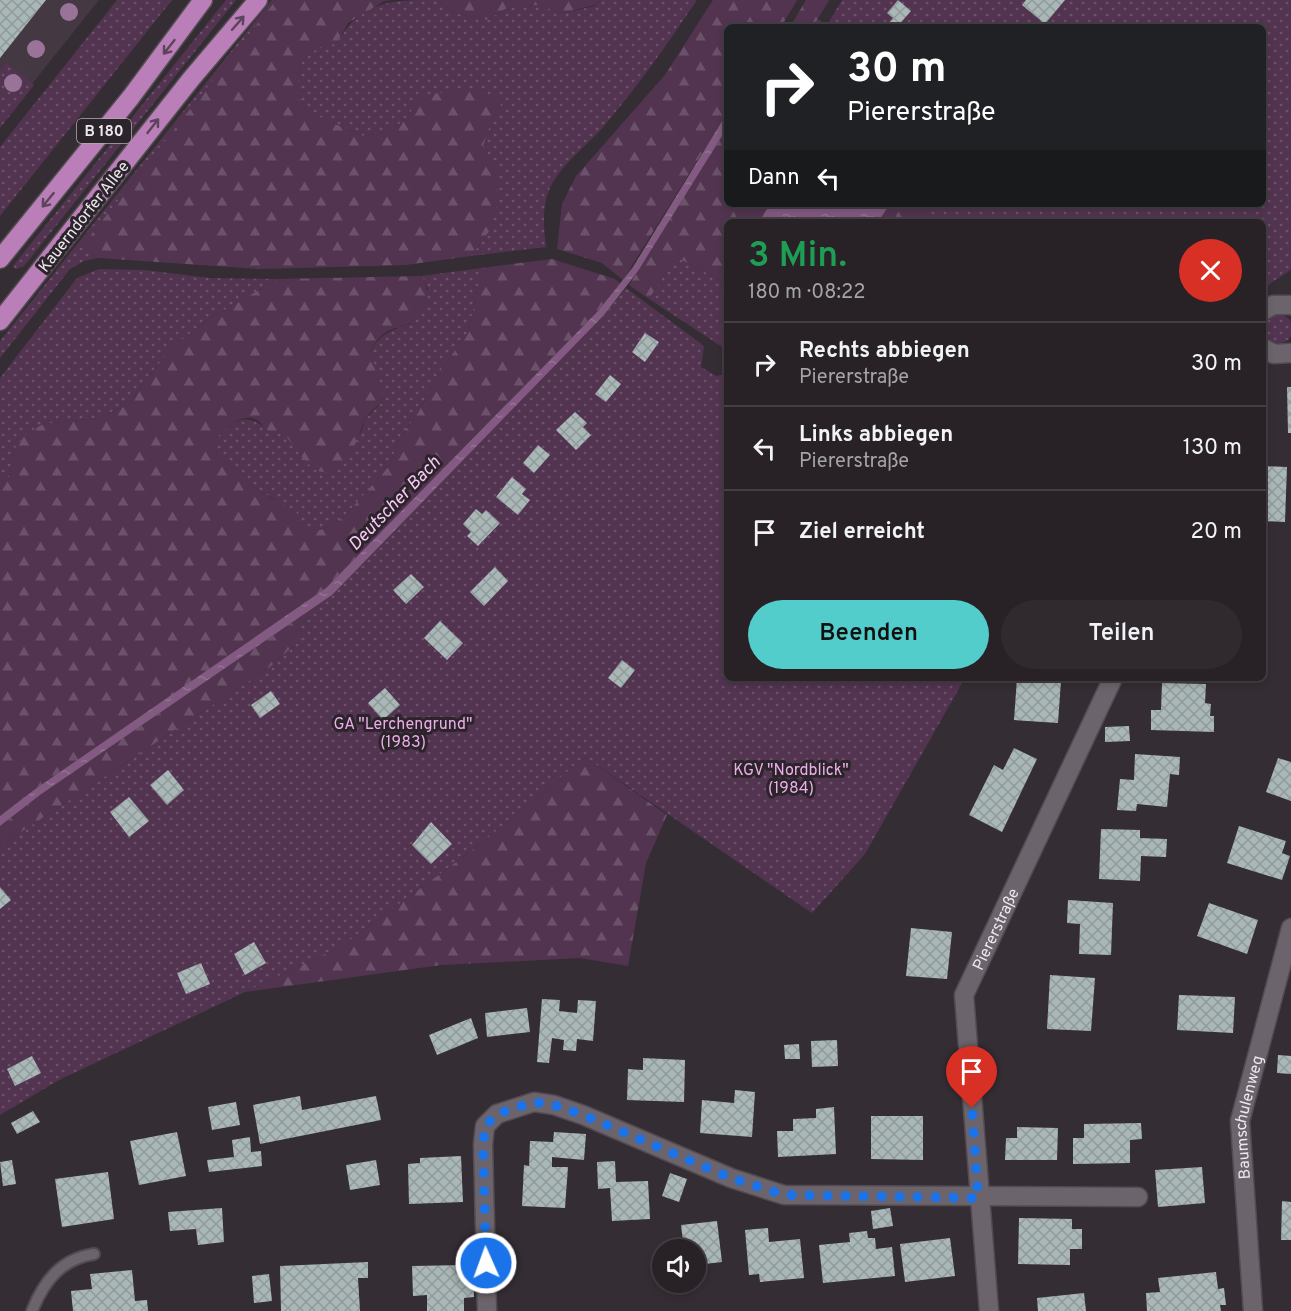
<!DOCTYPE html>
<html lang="de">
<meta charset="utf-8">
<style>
:root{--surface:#282227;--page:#302a2f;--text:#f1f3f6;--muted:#a5a4a7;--line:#443f44;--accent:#53cdcb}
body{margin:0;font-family:Overpass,sans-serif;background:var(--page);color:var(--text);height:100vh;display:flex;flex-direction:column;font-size:22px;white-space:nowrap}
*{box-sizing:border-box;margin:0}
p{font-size:20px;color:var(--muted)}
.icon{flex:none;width:33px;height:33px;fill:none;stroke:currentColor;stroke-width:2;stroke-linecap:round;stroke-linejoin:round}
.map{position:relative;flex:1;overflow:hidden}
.side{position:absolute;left:724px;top:219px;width:542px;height:462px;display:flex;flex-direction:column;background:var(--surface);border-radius:9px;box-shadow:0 3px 9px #0003,0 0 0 2px var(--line)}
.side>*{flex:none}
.guide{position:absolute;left:724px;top:24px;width:542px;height:183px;border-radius:9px;box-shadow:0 3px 9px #0003,0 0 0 2px var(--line);background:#202124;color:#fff;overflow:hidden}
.fabs{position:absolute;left:652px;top:1239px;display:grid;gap:12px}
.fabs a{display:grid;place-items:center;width:54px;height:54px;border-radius:50%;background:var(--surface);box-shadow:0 3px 9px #0003,0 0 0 2px var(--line);font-size:30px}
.pin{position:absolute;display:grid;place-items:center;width:51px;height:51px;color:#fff;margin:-62px -26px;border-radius:50% 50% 50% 0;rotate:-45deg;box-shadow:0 0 6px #0007}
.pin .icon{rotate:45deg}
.me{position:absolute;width:66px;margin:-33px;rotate:358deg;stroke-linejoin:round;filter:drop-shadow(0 0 4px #0008)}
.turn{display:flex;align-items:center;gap:21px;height:126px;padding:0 24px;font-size:27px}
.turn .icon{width:78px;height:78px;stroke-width:2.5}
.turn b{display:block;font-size:42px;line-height:51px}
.then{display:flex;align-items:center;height:57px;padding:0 24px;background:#0003;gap:12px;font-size:22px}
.round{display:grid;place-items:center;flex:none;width:63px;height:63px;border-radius:32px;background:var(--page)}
.head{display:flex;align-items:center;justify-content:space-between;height:102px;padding:0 24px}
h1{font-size:36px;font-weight:600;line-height:45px;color:#1e9e55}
.button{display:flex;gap:12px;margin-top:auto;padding:12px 24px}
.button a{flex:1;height:69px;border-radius:36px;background:var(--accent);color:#111;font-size:24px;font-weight:600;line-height:69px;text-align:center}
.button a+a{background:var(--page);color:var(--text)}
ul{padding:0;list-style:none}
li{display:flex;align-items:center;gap:18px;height:84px;padding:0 24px;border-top:2px solid var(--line)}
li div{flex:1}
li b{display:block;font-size:22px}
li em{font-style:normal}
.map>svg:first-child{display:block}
</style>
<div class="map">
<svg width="1291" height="1311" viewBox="0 0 1291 1311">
<defs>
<pattern id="grass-dots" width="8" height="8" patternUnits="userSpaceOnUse" patternTransform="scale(1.5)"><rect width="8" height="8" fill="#523450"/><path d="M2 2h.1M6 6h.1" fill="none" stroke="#6b5169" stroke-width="1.8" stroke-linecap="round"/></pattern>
<pattern id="forest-firs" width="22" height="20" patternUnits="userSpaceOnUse" patternTransform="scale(1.5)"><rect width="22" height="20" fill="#523450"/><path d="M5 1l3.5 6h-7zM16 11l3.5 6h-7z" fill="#6b5169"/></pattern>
<pattern id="water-ripples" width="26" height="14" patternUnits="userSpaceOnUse" patternTransform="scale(1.5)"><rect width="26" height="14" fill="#835a81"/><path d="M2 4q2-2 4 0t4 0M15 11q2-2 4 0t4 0" fill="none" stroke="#957293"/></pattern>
<pattern id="building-cross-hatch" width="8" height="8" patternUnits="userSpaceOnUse" patternTransform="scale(1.5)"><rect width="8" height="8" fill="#a9b7b7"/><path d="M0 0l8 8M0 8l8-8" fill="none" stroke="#909a9b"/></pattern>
</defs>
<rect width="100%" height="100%" fill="#352d34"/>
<polygon fill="#443843" points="0,0 99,0 0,124"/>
<g fill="url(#grass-dots)">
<polygon points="117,0 172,0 0,216 0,147"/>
<polygon points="226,0 236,0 24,266 16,269 13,266"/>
<polygon points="272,0 276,0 84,244 98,258 84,261 70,269 0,358 0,341"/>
<path d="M437 0 454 13 487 20 507 8 537 5 563 13 595 6 601 0H697C668 43 638 86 604 126 587 146 557 167 548 193 542 208 544 231 546 247L471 256 490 230 496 167 482 146 488 130 502 109 422 96 405 120 386 133 362 136 306 111 298 94V76L302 61 315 50 337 43C361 0 392 0 437 0Z"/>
<polygon points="842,0 1291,0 1291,270 1263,288 1263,222 915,222 926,204 1263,204 1263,27 813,27 818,19 827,25"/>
<polygon points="7,63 34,85 0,128 0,70"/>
<path d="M674 259 682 260 722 281C719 299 733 312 723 329L727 350 649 299Z"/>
<path d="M489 267 478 286 468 333 439 372 418 413 398 441 390 465 343 518 321 530 304 529 274 499 250 485 240 470 226 463 217 454 214 440C232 423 243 410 265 428 270 432 277 431 283 434 306 448 299 471 332 471L361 432 366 418 384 400 370 352C380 334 391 330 410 324L428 289 422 276Z"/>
<polygon points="99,269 145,270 209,278 278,279 207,320 173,347 145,380 128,405 97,418 43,424 15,448 9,477 0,482 0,378 77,278"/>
<polygon points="626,288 704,346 701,367 716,376 727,374 728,678 965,678 865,854 812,913 585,757 482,843 342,946 59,1080 0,1115 0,846 270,667 301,639 297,630 604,315"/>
<circle cx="1279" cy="329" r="14"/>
</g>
<g fill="url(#forest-firs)">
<polygon points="276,0 392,0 384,1 348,23 337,43 315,50 302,61 298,76 298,94 306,111 362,136 386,133 405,120 422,96 466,88 497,98 503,109 488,130 483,146 496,167 499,197 490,230 471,256 405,265 258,269 98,258 83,245"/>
<polygon points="437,0 601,0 595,5 562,13 537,5 507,8 487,20 454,13"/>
<polygon points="713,0 797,0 781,27 728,27 727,113 623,280 602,263 557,249 562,204 576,176 665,75"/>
<polygon points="806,0 829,0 813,27 790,27"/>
<polygon points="727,128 728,204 770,204 759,222 728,222 727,272 722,281 682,260 674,259 649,299 629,285"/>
<polygon points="890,204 931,204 920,222 878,222"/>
<path d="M552 259 615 279 620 283 598 311 326 588 0 816V482L9 477 15 448 25 435 43 424 97 418 128 405 145 380 173 347 207 320 278 279 422 276C431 295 431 311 410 323 404 327 395 327 388 331 379 336 375 343 370 351L384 400C378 406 368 412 365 420 357 437 353 460 333 470 311 481 298 447 285 436 279 432 273 433 267 430 263 428 261 422 257 420 242 411 224 430 214 440L217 454 226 463 240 470 250 485 297 513 304 529 321 530 343 518 390 465 398 441 418 413 439 372 468 333 478 286 489 267Z"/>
<polygon points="332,595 297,630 301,639 270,667 0,846 0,826 40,795"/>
<polygon points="585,757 667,815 646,863 628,966 580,958 441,965 245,992 342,946 482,843"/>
</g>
<g fill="url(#water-ripples)">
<polygon points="727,113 727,128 638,271 604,315 332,595 40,795 0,826 0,816 34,790 326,588 598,311 633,267"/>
<polygon points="770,204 890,204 878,222 759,222"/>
</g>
<g fill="url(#building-cross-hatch)">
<polygon points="0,0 46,0 0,58"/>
<polygon points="898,0 911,11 897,27 885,27 893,18 887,13"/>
<polygon points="1026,0 1065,0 1045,24 1022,5"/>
<polygon points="645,333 659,342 645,362 632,352"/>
<polygon points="610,375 621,384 606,402 595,394"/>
<polygon points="1287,387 1291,387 1291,433 1288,433"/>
<polygon points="575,412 587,423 583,427 591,435 576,450 556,430"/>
<polygon points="538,445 550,455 534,473 523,463"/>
<polygon points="1263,466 1287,467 1285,522 1263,521"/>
<polygon points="512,477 526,489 522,494 530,500 518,515 496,497"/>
<polygon points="476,509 482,514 486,510 500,523 478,546 467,536 471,532 463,524"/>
<polygon points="495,567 508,581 484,606 470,592"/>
<polygon points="411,574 424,587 406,604 393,590"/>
<polygon points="440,621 463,643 447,660 424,638"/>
<polygon points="622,660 635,670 621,688 608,678"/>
<polygon points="1017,678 1061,681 1058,723 1014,720"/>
<polygon points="1162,683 1206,684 1205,703 1211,704 1210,716 1214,716 1214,732 1151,730 1151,710 1161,710"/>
<polygon points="385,688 400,705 383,720 368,703"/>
<polygon points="271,691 280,704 260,718 251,705"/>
<polygon points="1129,726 1130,741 1105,742 1105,727"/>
<polygon points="1014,748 1037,759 1002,832 969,815 994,765 1003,770"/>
<polygon points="1135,754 1180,757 1179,775 1170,774 1167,807 1137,804 1136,811 1117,810 1120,779 1134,780"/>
<polygon points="1278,758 1291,762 1291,801 1266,792"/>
<polygon points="168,770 184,790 167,805 150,785"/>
<polygon points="129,797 149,821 129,837 110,812"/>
<polygon points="431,822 452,844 431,864 412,845"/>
<polygon points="1239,826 1286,841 1282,853 1290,856 1282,880 1227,863"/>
<polygon points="1101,829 1140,830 1140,838 1167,839 1166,857 1141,856 1140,881 1099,879"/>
<polygon points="0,887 11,900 0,909"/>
<polygon points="1068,900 1113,903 1111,955 1079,954 1080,924 1067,923"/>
<polygon points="1209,903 1258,920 1247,954 1197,936"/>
<polygon points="911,928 952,932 947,979 906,976"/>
<polygon points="254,942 266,963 245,975 234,954"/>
<polygon points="201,963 210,984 186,994 177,973"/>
<polygon points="1050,975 1095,978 1091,1031 1047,1029"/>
<polygon points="1179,995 1235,997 1233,1033 1177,1030"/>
<polygon points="542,999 560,1000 559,1011 577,1013 578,1000 596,1001 593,1041 577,1039 576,1051 563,1050 564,1040 552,1038 549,1063 537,1062"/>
<polygon points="527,1008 530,1032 487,1037 485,1013"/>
<polygon points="471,1018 478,1038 437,1055 429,1035"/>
<polygon points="837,1040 838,1066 812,1067 811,1041"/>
<polygon points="799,1044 800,1059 785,1059 784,1045"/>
<polygon points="1278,1055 1291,1056 1291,1074 1277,1073"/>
<polygon points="32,1056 41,1073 15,1086 7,1069"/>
<polygon points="643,1058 685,1060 684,1102 627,1100 628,1069 643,1070"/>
<polygon points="735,1090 755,1092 752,1137 700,1133 702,1100 734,1103"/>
<polygon points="300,1096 302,1110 376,1096 381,1120 260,1144 253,1105"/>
<polygon points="236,1102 240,1125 212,1130 208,1107"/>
<polygon points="834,1107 836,1154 778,1157 777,1131 793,1131 793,1119 816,1118 816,1109"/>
<polygon points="33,1111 40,1122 17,1134 11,1123"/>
<polygon points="871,1116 923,1116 923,1160 871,1159"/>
<polygon points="1141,1123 1142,1139 1130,1140 1130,1163 1073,1164 1073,1138 1084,1138 1084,1124"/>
<polygon points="1017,1127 1058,1128 1057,1160 1005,1160 1006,1138 1017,1138"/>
<polygon points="177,1132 186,1176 139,1185 130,1141"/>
<polygon points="554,1132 586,1134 584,1160 552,1157 552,1167 568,1167 565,1208 522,1206 524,1165 529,1166 530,1141 553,1142"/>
<polygon points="250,1137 251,1152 261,1151 262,1166 209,1172 207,1160 234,1157 232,1140"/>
<polygon points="461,1156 463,1202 409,1204 408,1164 420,1163 420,1158"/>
<polygon points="12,1160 16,1184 3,1186 0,1162"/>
<polygon points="376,1160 380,1185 350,1190 346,1165"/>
<polygon points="615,1161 616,1182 648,1181 650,1219 612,1221 610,1188 598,1189 597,1162"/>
<polygon points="1202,1167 1205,1203 1158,1207 1155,1170"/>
<polygon points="108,1172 114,1219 62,1227 55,1179"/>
<polygon points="670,1173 687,1179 679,1202 662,1196"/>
<polygon points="1282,1201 1291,1202 1291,1240 1281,1240"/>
<polygon points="222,1208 224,1242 198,1245 196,1229 170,1231 168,1212"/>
<polygon points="890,1208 893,1226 873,1229 871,1211"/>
<polygon points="1019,1218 1072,1219 1072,1229 1082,1229 1082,1249 1070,1249 1070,1265 1018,1264"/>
<polygon points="717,1221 722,1262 696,1265 696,1250 684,1250 681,1225"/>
<polygon points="768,1228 769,1242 800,1239 804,1278 760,1282 759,1274 749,1275 745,1230"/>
<polygon points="867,1231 868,1238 875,1238 876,1249 892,1247 895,1276 823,1283 819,1245 850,1242 849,1233"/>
<polygon points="950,1238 955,1276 905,1282 900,1244"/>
<polygon points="368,1262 368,1278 358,1278 360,1311 281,1311 280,1266"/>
<polygon points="465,1265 465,1275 473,1275 474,1297 464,1298 464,1311 427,1311 427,1295 413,1296 412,1266"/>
<polygon points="132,1270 135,1301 147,1300 148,1311 73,1311 71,1291 92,1289 90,1274"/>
<polygon points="1216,1272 1218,1289 1224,1288 1226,1305 1220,1305 1221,1311 1147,1311 1146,1293 1160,1292 1158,1278"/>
<polygon points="269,1274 272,1301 254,1303 252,1276"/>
<polygon points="1084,1293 1086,1311 1038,1311 1037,1298"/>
</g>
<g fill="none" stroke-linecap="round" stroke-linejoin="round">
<g stroke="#524c52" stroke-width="14">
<path id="lane" d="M32 1311C44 1281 61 1259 94 1254"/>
</g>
<g stroke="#524c52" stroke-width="21">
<g id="street">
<polyline points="1263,311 1273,305 1291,305"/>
<polyline points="1263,348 1274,354 1291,353"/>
<polyline points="487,1311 483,1144 485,1126 497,1114 534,1102 554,1105 583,1115 731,1178 784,1195 1138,1197"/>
<path id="s1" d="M989 1311 964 995 1113 678"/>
<path id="s2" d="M1253 1311 1240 1121 1291 928"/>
</g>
</g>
<g stroke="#524c52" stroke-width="21">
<g id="primary">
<polyline points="0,259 131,97 203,0"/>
<polyline points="0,321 191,79 258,0"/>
</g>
</g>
<use href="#lane" stroke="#6c646c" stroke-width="10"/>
<use href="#street" stroke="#6c646c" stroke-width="18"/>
<use href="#primary" stroke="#ba7fb8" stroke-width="18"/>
</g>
<g fill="#9a7398">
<circle cx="69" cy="12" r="9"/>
<circle cx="36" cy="49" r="9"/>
<circle cx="13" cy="83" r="9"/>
</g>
<defs><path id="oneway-shaft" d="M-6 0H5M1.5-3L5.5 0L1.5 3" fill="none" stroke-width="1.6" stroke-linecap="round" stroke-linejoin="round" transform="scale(1.5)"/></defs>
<g stroke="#5d445c">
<use href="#oneway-shaft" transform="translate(238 23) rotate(-49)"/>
<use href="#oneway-shaft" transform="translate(169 47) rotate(128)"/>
<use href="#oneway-shaft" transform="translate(153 126) rotate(-52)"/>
<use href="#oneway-shaft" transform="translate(48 200) rotate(129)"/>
</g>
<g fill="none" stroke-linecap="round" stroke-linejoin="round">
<polyline stroke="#1a73e8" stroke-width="10" stroke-dasharray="0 18" points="486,1263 483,1144 485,1126 497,1114 534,1102 554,1105 583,1115 731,1178 784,1195 978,1198 972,1108"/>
</g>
<g text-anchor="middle" stroke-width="6" stroke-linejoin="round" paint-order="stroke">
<rect fill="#2b242a" stroke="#b2acb2" stroke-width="1.5" x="77" y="119" width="54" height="24" rx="4.5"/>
<g font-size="15" font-weight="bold" fill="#ece7ec">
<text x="104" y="136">B 180</text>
</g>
<g font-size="16" fill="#ece7ec" stroke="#2b242a">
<text transform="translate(83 216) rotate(-52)" y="6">Kauerndorfer Allee</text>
<text dy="6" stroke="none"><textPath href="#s1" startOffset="390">Piererstraße</textPath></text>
<text dy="6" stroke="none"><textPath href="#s2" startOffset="195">Baumschulenweg</textPath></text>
</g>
<g font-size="16" fill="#edade9" stroke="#2b242a">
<text x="403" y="729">GA "Lerchengrund"<tspan x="403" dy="18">(1983)</tspan></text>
<text x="791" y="775">KGV "Nordblick"<tspan x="791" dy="18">(1984)</tspan></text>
</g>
<g font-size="18" font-style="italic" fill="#fdc9fa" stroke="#2b242a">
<text transform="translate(394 503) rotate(-46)" y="6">Deutscher Bach</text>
</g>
</g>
</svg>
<div class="fabs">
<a><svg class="icon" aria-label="sound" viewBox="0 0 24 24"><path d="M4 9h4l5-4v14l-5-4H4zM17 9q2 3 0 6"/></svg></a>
</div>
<div class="pin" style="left:972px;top:1108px;background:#d93025"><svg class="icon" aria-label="arrive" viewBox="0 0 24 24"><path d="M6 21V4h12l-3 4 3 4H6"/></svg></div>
<svg class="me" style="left:486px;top:1263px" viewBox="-20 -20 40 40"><circle r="17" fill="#1a73e8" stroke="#fff" stroke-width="3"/><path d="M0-11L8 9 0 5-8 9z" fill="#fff"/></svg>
<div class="guide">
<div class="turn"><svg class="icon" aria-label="right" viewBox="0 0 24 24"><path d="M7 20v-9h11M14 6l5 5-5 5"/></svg><div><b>30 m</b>Piererstraße</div></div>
<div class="then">Dann<svg class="icon" aria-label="left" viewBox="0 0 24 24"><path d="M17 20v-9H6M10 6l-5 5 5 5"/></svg></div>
</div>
<section class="side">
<div class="head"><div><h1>3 Min.</h1><p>180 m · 08:22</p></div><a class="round" style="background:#d93025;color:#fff"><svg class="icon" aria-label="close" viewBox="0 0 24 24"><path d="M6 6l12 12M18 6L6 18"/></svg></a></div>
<ul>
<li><svg class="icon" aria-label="right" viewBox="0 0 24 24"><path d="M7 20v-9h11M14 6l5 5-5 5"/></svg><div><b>Rechts abbiegen</b><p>Piererstraße</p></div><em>30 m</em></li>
<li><svg class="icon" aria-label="left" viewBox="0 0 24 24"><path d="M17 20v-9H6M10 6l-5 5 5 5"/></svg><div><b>Links abbiegen</b><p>Piererstraße</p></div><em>130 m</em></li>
<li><svg class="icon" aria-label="arrive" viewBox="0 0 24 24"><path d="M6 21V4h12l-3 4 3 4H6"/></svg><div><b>Ziel erreicht</b></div><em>20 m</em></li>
</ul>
<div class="button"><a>Beenden</a><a>Teilen</a></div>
</section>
</div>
